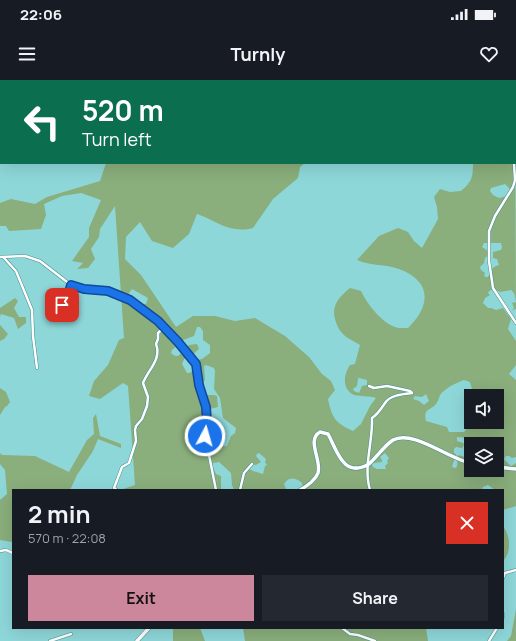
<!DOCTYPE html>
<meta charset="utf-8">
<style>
:root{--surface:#171b24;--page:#242831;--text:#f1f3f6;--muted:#9ea1a6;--accent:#cd879c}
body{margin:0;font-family:Manrope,sans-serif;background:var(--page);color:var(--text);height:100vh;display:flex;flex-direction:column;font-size:15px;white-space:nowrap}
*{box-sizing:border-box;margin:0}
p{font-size:13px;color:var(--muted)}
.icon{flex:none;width:22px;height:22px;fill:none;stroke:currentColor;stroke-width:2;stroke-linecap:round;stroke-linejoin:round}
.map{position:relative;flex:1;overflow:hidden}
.details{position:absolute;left:12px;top:409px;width:492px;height:140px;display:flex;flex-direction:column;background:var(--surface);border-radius:0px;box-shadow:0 4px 16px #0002}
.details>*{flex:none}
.banner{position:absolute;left:0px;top:0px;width:516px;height:84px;box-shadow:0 4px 16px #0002;background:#0b6e4f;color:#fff;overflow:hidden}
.fabs{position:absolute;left:464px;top:309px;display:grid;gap:8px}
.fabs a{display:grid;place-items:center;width:40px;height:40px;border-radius:0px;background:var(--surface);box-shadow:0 4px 16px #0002;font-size:20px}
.pin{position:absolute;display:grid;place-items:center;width:34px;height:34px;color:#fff;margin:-17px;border-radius:8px;box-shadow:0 2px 6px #0006}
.me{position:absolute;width:44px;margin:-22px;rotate:6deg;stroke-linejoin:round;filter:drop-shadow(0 0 3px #0008)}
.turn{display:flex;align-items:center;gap:14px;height:84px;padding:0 16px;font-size:18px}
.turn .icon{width:52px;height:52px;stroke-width:2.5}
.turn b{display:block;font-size:28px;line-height:34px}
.round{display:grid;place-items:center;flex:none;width:42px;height:42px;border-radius:0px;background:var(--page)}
.overview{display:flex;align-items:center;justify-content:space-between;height:68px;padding:0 16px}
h1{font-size:24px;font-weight:700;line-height:30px}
.button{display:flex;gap:8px;margin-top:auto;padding:8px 16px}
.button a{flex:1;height:46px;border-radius:0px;background:var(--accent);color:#111;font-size:16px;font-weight:700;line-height:46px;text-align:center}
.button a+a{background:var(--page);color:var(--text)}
.status{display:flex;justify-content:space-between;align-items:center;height:28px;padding:0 20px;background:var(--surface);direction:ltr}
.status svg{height:11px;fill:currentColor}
header{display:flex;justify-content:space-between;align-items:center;height:52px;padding:0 16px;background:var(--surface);font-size:18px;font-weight:700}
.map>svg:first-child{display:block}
</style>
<div class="status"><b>22:06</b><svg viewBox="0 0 49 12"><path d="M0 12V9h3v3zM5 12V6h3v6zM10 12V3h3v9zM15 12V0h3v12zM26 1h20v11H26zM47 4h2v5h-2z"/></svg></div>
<header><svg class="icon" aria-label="menu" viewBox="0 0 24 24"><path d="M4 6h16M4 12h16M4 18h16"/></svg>Turnly<svg class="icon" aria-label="heart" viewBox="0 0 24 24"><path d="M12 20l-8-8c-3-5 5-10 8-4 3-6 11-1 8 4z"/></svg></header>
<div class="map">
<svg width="516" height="561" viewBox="0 0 516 561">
<rect width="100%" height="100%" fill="#8ed7d9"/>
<g fill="#8aae7c" fill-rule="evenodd">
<polygon points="165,0 329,0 330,1 165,1"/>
<polygon points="337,0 404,0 336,1"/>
<path d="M515 18 516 229 512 230 514 228 512 223 516 222 514 213 511 210 500 212 494 209 489 211 488 213 490 215 485 218 483 223 488 228H491L496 230 503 228 511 239 508 249 516 261V285L509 294 516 300V377L512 378 509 376H506L504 379 511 386 516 383V426L503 430V410H495L488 405 483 407 482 410H306L303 409 302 403C296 398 289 396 284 404L286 409 288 410H234L232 405 231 393 219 382 213 383V387L216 394 221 396V410H120L135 405 128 306 123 303 100 319 89 316 94 301 108 285 119 260 124 258 115 126 100 149 99 157 91 169 95 179 88 188 77 189 83 183 72 181 89 157V148L101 120 81 113 62 116 44 124 46 135 41 149 9 151 6 146H0V123L11 119 35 124 47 117 100 101 106 83H305L300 87 298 98 273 119 253 148C230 154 217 141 197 134L189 154 173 168 152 161 140 142 126 157 125 179 141 195 176 247 193 236H215L235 241 255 238 285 256 309 277 322 294 331 301 335 310 328 319C332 338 335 343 353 351L361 344 370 326 376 318C370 316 357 316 354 315 342 309 343 295 350 285L355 284 360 265C354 261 346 258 342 253 338 249 336 243 335 239 331 225 340 216 350 208L361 211C367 224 384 246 399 248 402 248 405 248 408 248 431 226 432 201 399 189 385 184 371 186 357 180L379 156 398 148 408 152 414 161 422 168 438 139 437 127 434 117 440 109 450 112 461 111C472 102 473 97 473 83H515ZM505 104 510 109 507 116 499 118 493 115 490 111 491 108ZM484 163H501L502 168 501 170 493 172V178L497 179 499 185C487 190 494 189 488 197H486L484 196 485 193 481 190 480 187 484 183 485 178 491 173 482 167ZM132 209 148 218 146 224H143L128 217 129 213ZM197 247H200L203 251V260L210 265V273L202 279 197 280C194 285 195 291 189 293H187L182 284 184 279C195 277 191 275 199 269L197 264 189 265 178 276H175L171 273 172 270 183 260 194 256ZM206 285 214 288 215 291 214 309 220 318 223 338 236 348 235 353 231 356 227 366C220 367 215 363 213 357L209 360 208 365 198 367C197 363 194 356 197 352L206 351C214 340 208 339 210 329L218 327 217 316 214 315H203C201 308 200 305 205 300L204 286ZM359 298 367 300V305L362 306 359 313 354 311 353 309 357 306 358 299ZM464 300 470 302 474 316H497V342H481L480 344H470L464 352H449L447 347 426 341C423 328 430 331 436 324 438 321 439 318 440 315 445 308 456 303 464 300ZM426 314 429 321 424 325 419 321 413 319 415 316 422 317ZM457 357 472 358 475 364H497V390H471V371L469 378 458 375 457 386 456 388 452 387 456 374 454 373V369L456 367 462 368 464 365 463 363 457 361ZM259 373 266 379 265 382 267 385 265 386 263 394 253 391 249 389 252 384 256 385 261 382 256 376 257 374ZM385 373 389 378 387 381 388 383 385 386 386 389H377L373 387 372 384 374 383 382 382V380L380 377Z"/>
<polygon points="15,218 18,221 14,228 19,237 26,237 26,243 18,249 14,238 1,234 0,236 0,228"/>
<polygon points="0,245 8,254 4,259 0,261"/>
<polygon points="0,308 6,312 10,322 7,326 5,327 0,335"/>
<polygon points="96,334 100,356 121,364 121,368 98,359 93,371 77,395 71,408 69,410 13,410 13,461 11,462 0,460 0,420 7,414 5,390 0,384 0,373 2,375 35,376 69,392 87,360 94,354 93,338"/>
<path d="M503 446C510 455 512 472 503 481Z"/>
<polygon points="516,529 516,561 507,561 511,556"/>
<polygon points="173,548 200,548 205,561 173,561"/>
<polygon points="243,548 426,548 428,561 245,561"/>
</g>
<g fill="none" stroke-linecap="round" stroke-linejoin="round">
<g stroke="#458e90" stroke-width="3.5">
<g id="street">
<polyline points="515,79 516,77"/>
<polyline points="514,83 515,100 513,107 495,136 489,151 489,181 493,208 516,243"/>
<polyline points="0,177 25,176 40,181 71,205 84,209 108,211 120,215 130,220 158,241 196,284 199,305 206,327 207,342 205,355 216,410"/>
<polyline points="4,178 16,191 32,230 33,256 37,288"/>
<polyline points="55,237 69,212 71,205"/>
<path d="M369 306 374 308 387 306 410 311 412 313C403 314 390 315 385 323 381 329 378 334 372 338 373 362 363 387 370 410"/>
<path d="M117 410 114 408 122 387 129 383 136 361 135 350 136 346 142 339 147 326 148 317 143 303C148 290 162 279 156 264L158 259V253L164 247"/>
<polyline points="240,410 244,393 252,384"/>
<polyline points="0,471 6,470 13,473"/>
<polyline points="503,498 505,493 516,490"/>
<polyline points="503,534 503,537"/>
<polyline points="342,548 350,554 358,555 375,561"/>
<polyline points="50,561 71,554"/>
<polyline points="489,561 497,548"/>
</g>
</g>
<g stroke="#458e90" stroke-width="4.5">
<g id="secondary">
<polyline points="497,387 516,389"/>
<path d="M300 410C307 406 315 401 318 393 322 380 306 360 320 352L328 354C337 370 343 399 369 384 377 377 384 366 393 360 413 349 450 380 471 383"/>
<polyline points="137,561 149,548"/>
</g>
</g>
<use href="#street" stroke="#fff" stroke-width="2.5"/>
<use href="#secondary" stroke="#fff" stroke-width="3.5"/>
</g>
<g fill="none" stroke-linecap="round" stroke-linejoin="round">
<g stroke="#114b97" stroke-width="10">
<polyline id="route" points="62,225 69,212 71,205 84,209 108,211 130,220 158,241 178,262 196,284 199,305 206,327 207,342 205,356"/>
</g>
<use href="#route" stroke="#1a73e8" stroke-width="7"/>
</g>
</svg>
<div class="fabs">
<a><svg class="icon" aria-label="sound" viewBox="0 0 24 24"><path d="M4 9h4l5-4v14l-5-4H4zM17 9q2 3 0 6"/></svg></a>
<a><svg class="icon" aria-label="layers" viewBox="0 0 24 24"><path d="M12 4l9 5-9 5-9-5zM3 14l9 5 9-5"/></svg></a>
</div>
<div class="pin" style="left:62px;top:225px;background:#d93025"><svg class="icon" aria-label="arrive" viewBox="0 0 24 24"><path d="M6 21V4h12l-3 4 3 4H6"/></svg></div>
<svg class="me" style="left:205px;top:356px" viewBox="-20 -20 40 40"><circle r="17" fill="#1a73e8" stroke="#fff" stroke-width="3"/><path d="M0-11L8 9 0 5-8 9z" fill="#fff"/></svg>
<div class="banner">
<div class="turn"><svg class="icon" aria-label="left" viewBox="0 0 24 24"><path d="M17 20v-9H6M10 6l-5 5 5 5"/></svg><div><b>520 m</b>Turn left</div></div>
</div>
<section class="details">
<div class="overview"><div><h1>2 min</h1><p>570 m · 22:08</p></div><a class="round" style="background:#d93025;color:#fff"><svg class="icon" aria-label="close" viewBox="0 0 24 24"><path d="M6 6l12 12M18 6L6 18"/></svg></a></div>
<div class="button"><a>Exit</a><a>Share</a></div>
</section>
</div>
